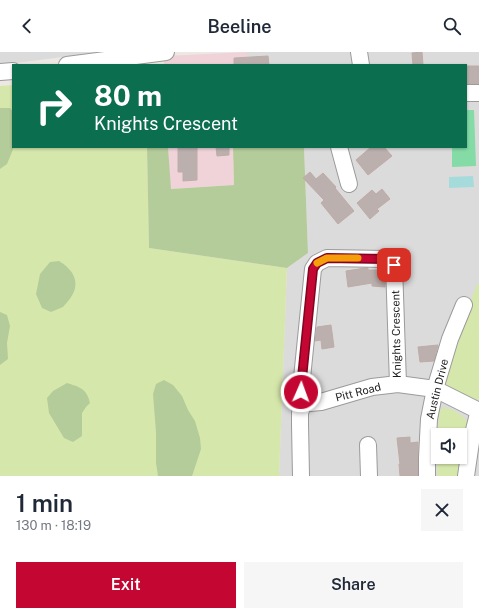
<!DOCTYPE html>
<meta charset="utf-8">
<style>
:root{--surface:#fff;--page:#f6f6f7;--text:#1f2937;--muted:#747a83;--accent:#c40732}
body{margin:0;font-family:"Public Sans",sans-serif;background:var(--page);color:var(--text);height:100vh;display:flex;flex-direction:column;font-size:15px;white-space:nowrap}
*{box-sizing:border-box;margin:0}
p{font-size:13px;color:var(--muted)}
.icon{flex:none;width:22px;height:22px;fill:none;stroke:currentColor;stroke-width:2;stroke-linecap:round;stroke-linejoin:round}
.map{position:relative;height:424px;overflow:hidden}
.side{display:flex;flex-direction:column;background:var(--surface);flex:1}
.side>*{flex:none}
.top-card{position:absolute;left:12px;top:12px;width:455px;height:84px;border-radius:0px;box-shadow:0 1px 3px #0004;background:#0b6e4f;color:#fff;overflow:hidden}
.tools{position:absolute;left:431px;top:376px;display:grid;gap:8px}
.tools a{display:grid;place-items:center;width:36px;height:36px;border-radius:0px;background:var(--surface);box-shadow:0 1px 3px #0004;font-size:20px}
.pin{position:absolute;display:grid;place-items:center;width:34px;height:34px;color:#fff;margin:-17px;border-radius:8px;box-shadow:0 2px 6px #0006}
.me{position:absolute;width:44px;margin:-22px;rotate:2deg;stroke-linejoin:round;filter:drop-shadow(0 0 3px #0008)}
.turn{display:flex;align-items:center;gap:14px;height:84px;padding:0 16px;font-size:18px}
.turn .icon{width:52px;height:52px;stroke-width:2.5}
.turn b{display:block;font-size:28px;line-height:34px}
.round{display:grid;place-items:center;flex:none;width:42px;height:42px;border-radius:0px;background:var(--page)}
.headline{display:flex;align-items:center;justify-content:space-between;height:68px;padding:0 16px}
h1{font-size:24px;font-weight:600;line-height:30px}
.cta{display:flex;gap:8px;margin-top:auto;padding:8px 16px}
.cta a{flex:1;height:46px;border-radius:0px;background:var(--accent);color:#fff;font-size:16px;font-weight:600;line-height:46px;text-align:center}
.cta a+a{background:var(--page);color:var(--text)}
header{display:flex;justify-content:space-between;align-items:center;height:52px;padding:0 16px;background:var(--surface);font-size:18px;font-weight:600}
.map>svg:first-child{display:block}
</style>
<header><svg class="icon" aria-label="back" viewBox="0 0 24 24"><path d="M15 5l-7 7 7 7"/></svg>Beeline<svg class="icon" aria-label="search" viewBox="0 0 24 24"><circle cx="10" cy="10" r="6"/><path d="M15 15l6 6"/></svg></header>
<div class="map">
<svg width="479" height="424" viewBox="0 0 479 424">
<rect width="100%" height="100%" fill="#eee8e4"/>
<g fill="#dcdbdb" fill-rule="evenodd">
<polygon points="0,0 103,0 0,13"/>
<path d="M247 0H479V424H279L287 216 308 201 304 95H466V13H247ZM438 383H460V405H438Z"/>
</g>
<g fill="#efd3d9">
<polygon points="247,0 247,13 164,13 164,4"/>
<polygon points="168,95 233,95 234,133 170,137"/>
</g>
<g fill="#d6e7ab">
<polygon points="13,33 13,95 147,95 149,196 287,216 279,424 0,424 0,34"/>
<polygon points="479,231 479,347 477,348 442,333 458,282 477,232"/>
<path d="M443 355C454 357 464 363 470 373L460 424H437L438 393V405H460V383H438L439 361Z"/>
</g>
<g fill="#b4cc9a">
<polygon points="0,56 10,56 13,60 14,95 7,112 0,117"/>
<polygon points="147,95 168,95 171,137 234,133 233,95 304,95 308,201 287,216 149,196"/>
<path d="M59 209C74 218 82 232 69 248 67 250 65 253 63 255 59 257 55 258 51 260L42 256 36 242 40 222 50 210Z"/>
<polygon points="0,260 7,263 10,274 7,291 8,307 0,313"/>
<polygon points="164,328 173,333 182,344 188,358 195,369 200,386 201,397 192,424 158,424 156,411 156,380 153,342 156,332"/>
<path d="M67 331C80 335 87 337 90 351L86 355 82 361V384L73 390 64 386 49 361 47 346 53 339Z"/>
</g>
<polygon fill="#84dba6" points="466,58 474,58 476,114 452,115 452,95 466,95"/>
<polygon fill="#a6dbdb" points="473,124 474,135 449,136 449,125"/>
<g fill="#bbb0ad" stroke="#bfaca7">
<polygon points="422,0 423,13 413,13 412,1"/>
<polygon points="268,4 269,13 234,13 234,6"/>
<rect x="466" y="14" width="13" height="18"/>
<polygon points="178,95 197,95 197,128 183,129 183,120 178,120"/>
<polygon points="216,95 229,95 229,103 217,104"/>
<polygon points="371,95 384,95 392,104 368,123 356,108"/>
<polygon points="310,120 316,127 323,121 336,135 335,136 354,159 338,172 321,151 324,148 303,126"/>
<polygon points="382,137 390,147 377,157 379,159 370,167 357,151 372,138 376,142"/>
<polygon points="365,216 368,216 368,218 385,218 385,235 372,234 372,231 348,235 346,219"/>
<polygon points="331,273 334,295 322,297 321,288 315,289 317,275"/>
<polygon points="438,293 434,309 420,310 418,295"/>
<polygon points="410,385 410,391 418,390 418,424 400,424 399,412 400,412 397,386"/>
</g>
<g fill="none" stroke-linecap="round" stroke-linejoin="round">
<g stroke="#9b9b9b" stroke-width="18">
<g id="minor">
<polyline points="359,0 361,13"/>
<polyline points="67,13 166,0"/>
<polyline points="0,20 13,19"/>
<polyline points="466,41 479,41"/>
<polyline points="339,95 349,132"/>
<polyline points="304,349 301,340 302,326 313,217 317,211 327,206 386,207 391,208 394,213 398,332"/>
<polyline points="304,349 310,351 321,350 372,335 398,332 435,337 479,359"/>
<polyline points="368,393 369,424"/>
<polyline points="301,424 300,372 300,361 304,349"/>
<polyline points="427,424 427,406 429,367 435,337 450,287 464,253"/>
<polyline points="466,424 471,390 479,358"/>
</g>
</g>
<use href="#minor" stroke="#fff" stroke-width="16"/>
</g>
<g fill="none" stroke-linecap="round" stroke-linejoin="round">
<g stroke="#7f0520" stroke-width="10">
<polyline id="route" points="301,340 302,326 313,217 317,211 327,206 386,207 391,208 394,213"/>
</g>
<use href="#route" stroke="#c40732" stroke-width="7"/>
<polyline stroke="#f59e0b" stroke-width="7" points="317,211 327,206 358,206"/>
</g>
<g text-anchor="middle" stroke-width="3" stroke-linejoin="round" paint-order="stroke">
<g font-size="11" fill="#1e1e1e" stroke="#fff">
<text transform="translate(396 282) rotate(-91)" y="4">Knights Crescent</text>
<text transform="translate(437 337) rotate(-76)" y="4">Austin Drive</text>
<text transform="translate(358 340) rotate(-14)" y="4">Pitt Road</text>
</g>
</g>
</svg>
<div class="tools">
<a><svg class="icon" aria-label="sound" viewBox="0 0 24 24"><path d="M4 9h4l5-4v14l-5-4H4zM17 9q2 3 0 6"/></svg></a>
</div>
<div class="pin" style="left:394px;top:213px;background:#d93025"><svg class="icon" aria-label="arrive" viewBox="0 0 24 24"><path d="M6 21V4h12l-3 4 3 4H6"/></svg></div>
<svg class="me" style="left:301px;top:340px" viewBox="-20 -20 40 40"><circle r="17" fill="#c40732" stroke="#fff" stroke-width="3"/><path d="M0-11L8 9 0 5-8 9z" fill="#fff"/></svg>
<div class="top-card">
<div class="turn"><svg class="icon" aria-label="right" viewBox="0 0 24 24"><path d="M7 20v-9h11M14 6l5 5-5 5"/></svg><div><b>80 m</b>Knights Crescent</div></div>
</div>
</div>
<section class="side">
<div class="headline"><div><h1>1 min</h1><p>130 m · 18:19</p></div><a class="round"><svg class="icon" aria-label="close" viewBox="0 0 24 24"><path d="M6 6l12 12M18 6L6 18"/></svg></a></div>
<div class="cta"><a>Exit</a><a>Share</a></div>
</section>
